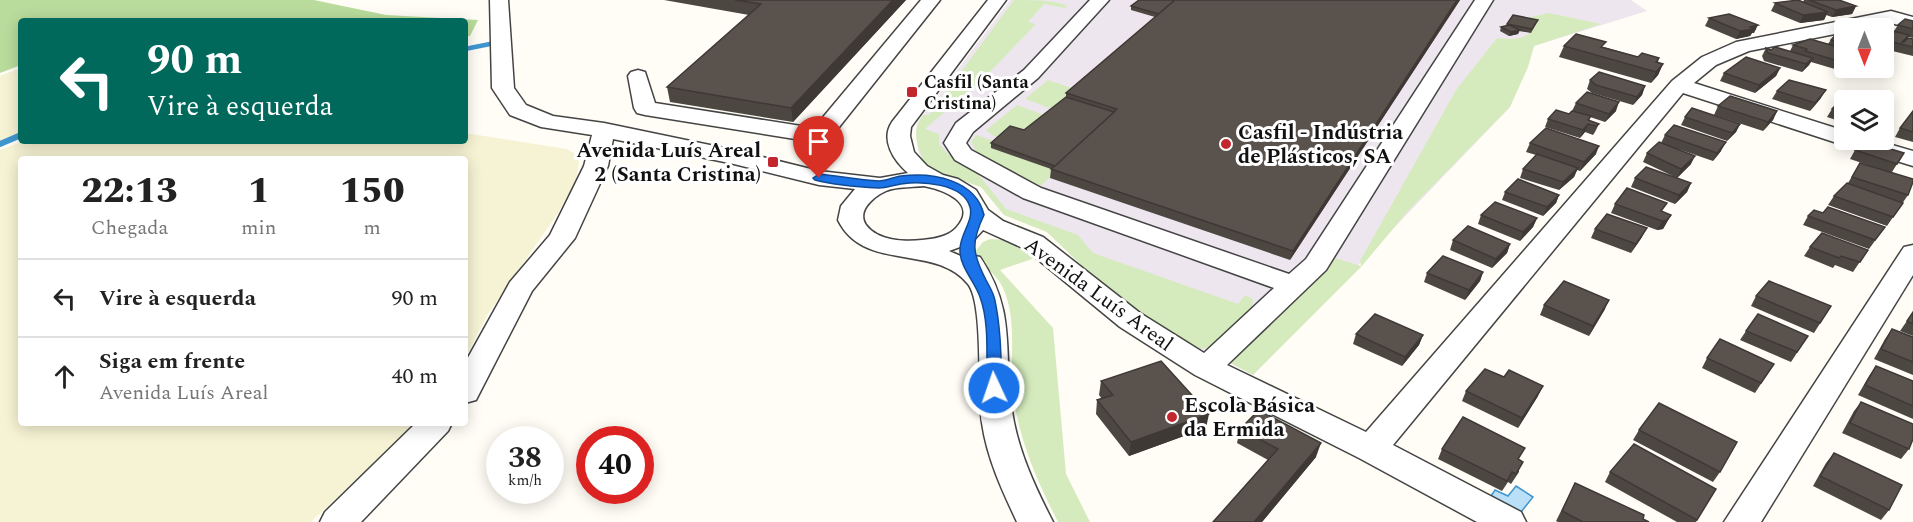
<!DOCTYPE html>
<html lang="pt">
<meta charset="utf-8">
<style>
:root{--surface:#fff;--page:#f2f2f2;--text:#222;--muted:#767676;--line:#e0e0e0}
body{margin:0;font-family:Spectral,serif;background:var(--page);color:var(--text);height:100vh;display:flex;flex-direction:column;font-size:22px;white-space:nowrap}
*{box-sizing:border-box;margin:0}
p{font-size:20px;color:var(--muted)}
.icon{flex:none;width:33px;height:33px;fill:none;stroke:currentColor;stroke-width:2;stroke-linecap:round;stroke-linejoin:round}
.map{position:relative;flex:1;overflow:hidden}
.drawer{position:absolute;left:18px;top:156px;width:450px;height:270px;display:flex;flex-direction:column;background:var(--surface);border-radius:6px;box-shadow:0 3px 15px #0003}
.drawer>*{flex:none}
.banner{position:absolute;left:18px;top:18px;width:450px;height:126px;border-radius:6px;box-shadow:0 3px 15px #0003;background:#00695c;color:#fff;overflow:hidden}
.needle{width:39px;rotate:180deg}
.tools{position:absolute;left:1834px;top:18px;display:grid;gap:12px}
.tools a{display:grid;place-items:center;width:60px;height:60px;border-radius:6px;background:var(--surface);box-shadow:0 3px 15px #0003;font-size:30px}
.speed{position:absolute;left:486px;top:426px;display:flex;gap:12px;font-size:30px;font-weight:700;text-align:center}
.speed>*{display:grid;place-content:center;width:78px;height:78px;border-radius:50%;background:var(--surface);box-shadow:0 3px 15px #0003;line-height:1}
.speed small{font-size:15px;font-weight:400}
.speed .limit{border:9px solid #d22;background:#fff;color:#111}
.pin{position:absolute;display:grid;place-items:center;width:51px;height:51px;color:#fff;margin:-62px -26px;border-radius:50% 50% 50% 0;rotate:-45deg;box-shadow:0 0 6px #0007}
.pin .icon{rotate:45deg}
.me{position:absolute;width:66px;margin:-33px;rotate:357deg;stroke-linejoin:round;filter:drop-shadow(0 0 4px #0008)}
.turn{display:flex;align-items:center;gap:21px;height:126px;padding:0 30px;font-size:27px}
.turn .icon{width:78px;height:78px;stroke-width:2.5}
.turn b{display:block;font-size:42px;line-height:51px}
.eta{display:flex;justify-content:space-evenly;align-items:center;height:102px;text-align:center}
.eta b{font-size:36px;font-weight:800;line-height:42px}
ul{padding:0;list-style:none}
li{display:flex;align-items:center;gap:18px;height:78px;padding:0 30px;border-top:2px solid var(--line)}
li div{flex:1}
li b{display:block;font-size:22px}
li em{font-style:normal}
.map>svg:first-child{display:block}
</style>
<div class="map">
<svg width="1913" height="522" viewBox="0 0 1913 522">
<rect width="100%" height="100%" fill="#fffdf5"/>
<polygon fill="#eee6ef" points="1010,0 1631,0 1647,11 1534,46 1510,107 1253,375 1132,314 1047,232 1004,215 981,187 927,168 918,151 916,131 917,123"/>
<g fill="#f6f3d4">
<polygon points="21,68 21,132 0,141 0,76"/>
<polygon points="465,133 567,149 575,154 579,162 576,180 558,213 488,314 465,358 465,159 21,159 21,423 416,423 311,522 0,522 0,150 24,141 465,141"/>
</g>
<g fill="#d5ebbd">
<path d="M1014 0C1028 0 1056 0 1067 6L1065 8 1044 4 1028 22 1036 24 989 73 925 129 939 134V144L948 154 974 169 1006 209 1078 235 1093 253 1238 304 1245 295 1253 299 1252 309 1211 347 1201 349 1132 314 1047 232 1004 215 981 187 927 168C918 150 910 132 923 115H929Z"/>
<path d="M1549 13 1601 24 1534 46 1528 67 1510 107 1408 211 1361 267 1253 375 1229 362 1335 258 1361 266 1360 261 1456 90 1497 38C1514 40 1527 40 1536 25L1519 20Z"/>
<polygon points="1048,80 1078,90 1055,110 1025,99"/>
<path d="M1017 105 1047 116C1030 130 1005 150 986 130Z"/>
<polygon points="976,135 997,142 991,148 1058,171 1039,187 979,156 971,142"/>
<path d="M990 239 1008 240 1041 256 1000 270 1053 328 1066 474 1090 522H1058C1035 477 1014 429 1012 378 1011 348 1016 317 1003 288 997 273 981 267 974 253L983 242Z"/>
</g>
<polygon fill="#b9dc9c" points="0,0 314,0 386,15 478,20 470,36 465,37 465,21 21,21 21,65 0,73"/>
<polygon fill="#b9e0f7" stroke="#3f96cf" stroke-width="1.5" points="1516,486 1533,497 1521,512 1491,496 1495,490 1508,496"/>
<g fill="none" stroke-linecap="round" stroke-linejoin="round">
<g stroke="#3f96cf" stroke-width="4.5">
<polyline points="465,49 495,43"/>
<polyline points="18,136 21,135"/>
</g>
<polyline stroke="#3f96cf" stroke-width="6" points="0,144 21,135"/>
<g stroke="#444" stroke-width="3">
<g id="minor">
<path d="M490 0H508L514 88 526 105 553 116 604 123 734 150 819 171 880 178 908 173C894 161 880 140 892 122L988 0H1006L911 127 910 136 914 152 927 166 943 175 958 179 976 190 988 210 1003 221 1043 237 1140 313 1204 353 1274 288 1023 198 955 160 944 143 956 123 1024 70 1090 0H1109L1038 78 973 132 966 143 971 150 1041 188 1289 274 1306 259 1475 0H1493L1326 270 1227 365 1366 432 1672 81 1702 57 1736 42 1891 11 1913 17V29L1891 23 1861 28H1845V32L1749 51 1716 65 1694 83 1845 131V140H1855L1853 143 1845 145 1837 143 1683 93 1393 445 1521 512 1526 522H1477L1359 458 1195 375 1120 327 1025 249 983 230 971 243 949 251 963 257 970 255 980 257C1017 312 1003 351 1012 411 1018 451 1035 487 1053 522H1017C1002 490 987 458 982 423 977 393 984 304 968 284 935 243 864 273 838 220L841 206 855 189 819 185 734 164 613 139 608 166 575 238 532 291 476 400 465 403V363L510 282 550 235 584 166 592 135 541 127 510 115 492 88ZM924 186C944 190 979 203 956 228 948 237 933 239 922 240 904 242 878 241 866 225 855 209 879 192 892 189 902 187 914 187 924 186Z"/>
<polygon points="921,0 940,0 828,141 820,143 645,115 637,113 634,108 628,76 631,72 638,70 645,72 655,103 814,128"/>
<polygon points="1861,140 1875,140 1913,151 1913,166 1861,150 1858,145"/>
<polygon points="1913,245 1913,275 1761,522 1724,522 1900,253 1904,247"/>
<polygon points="416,423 452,423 448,431 361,522 320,522 325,512"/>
</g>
</g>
<use href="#minor" fill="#fff" fill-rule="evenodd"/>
</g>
<g fill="#4d4742">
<polygon points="664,0 906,0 793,122 670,102 667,87 749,15"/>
<polygon points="1139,0 1460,0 1290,260 1050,178 1051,169 991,148 991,143 1024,130 1066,97 1066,93 1155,17 1131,10 1131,6"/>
<polygon points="1804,0 1839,0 1856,6 1852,14 1832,17 1826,15 1824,20 1800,23 1771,11 1775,3 1803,2"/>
<polygon points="1709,18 1754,33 1752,33 1750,36 1736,39 1705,26"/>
<polygon points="1913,21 1913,38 1908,37 1905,41 1913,39 1913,56 1884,49 1884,29 1894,31 1898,25"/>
<polygon points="1507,24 1536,24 1531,33 1519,31 1518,34 1509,36 1500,31 1501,27 1506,26"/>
<polygon points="1845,34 1845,68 1849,68 1845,72 1811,62 1809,65 1802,72 1764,61 1762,56 1766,48 1771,50 1790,51 1793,45 1828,44 1831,40"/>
<polygon points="1564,46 1604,47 1638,57 1659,58 1658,62 1663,64 1658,75 1651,83 1559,57"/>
<polygon points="1780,68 1776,76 1755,93 1720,81 1724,73"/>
<polygon points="1590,80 1645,86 1642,95 1633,105 1592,93 1587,89"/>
<polygon points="1777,91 1821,98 1810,111 1772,99"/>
<polygon points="1845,100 1845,123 1827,117 1832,109"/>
<polygon points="1576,103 1616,111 1605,122 1590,117 1589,121 1599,124 1595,132 1593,135 1585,132 1580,138 1545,127 1548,119 1569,114 1572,111"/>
<polygon points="1718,106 1777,111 1773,120 1763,131 1714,115"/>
<polygon points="1913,111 1913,142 1895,137 1900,128"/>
<polygon points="1685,117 1740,124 1736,132 1727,141 1681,125"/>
<polygon points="1665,135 1721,151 1713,161 1678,149 1691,164 1677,178 1643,162 1647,153 1661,143"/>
<polygon points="1530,143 1596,154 1580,171 1577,170 1574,177 1559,190 1520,178 1523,169 1536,155 1526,152"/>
<polygon points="1855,150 1904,153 1892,172 1908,195 1887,226 1828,205 1834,196 1848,183 1860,163 1889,172 1850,159"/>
<polygon points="1635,178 1691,183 1687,192 1675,204 1631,187"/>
<polygon points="1505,192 1559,195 1556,203 1543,216 1502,200"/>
<polygon points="1615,204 1662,212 1671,215 1663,229 1657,230 1611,213"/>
<polygon points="1823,213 1885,227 1869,249 1803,225 1808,216"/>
<polygon points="1481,215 1537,218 1533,227 1520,241 1478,224"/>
<polygon points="1595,229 1642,237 1631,253 1591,238"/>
<polygon points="1453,240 1510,244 1507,253 1492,268 1450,250"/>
<polygon points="1810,247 1868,250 1853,272 1835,265 1833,268 1804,256"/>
<polygon points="1483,272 1480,281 1465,300 1424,282 1427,273"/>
<polygon points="1756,296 1831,306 1814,333 1751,306"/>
<polygon points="1544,305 1605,309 1589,336 1540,315"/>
<polygon points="1913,312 1913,336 1900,331"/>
<polygon points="1892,329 1913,337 1913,375 1874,359 1885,339"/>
<polygon points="1746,331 1808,336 1791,362 1740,340"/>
<polygon points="1356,334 1423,335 1419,345 1402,366 1353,344"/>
<polygon points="1707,358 1774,364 1755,393 1702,368"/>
<polygon points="1876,366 1913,381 1913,419 1858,395 1869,376"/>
<polygon points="1101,381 1206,428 1129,456 1096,414 1097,400 1102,399 1099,395"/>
<polygon points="1466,391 1538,396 1518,428 1462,401"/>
<polygon points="1861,402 1909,449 1901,459 1842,433 1854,411"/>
<polygon points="1240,429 1316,457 1262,522 1213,522 1268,460 1237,443"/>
<polygon points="1639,430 1720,472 1713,482 1633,440"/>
<polygon points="1442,449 1519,460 1519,472 1511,484 1508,482 1502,491 1438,459"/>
<polygon points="1834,453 1889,510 1881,520 1813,486 1826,463"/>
<polygon points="1610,472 1716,489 1696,522 1677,522 1605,482"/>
<polygon points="1575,483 1643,519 1649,522 1558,522 1556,521"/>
</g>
<g fill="#3f3936">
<polygon points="893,0 906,0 793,122 791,108"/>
<polygon points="1457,0 1460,0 1290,260 1293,251"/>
<polygon points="1856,6 1852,14 1832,17 1836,10"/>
<polygon points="1828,12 1824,20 1800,23 1803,15"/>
<polygon points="1758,25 1754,33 1752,33 1750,36 1736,39 1740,31 1750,27"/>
<polygon points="1520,30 1518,34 1509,36 1511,32"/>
<polygon points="1813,58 1809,65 1802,72 1806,64"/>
<polygon points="1663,64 1658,75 1651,83 1656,72"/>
<polygon points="1780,68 1776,76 1755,93 1759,85"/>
<polygon points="1645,86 1642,95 1633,105 1637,97"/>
<polygon points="1826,90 1821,98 1810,111 1815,103"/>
<polygon points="1619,102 1616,111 1605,122 1609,114"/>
<polygon points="1777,111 1773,120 1763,131 1768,122"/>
<polygon points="1588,124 1585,132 1580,138 1583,130"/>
<polygon points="1740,124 1736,132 1727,141 1732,133"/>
<polygon points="1726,142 1721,151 1713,161 1717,153"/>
<polygon points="1599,146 1596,154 1580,171 1584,162"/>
<polygon points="1695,156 1691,164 1677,178 1681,169"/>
<polygon points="1578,168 1574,177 1559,190 1563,182"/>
<polygon points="1691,183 1687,192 1675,204 1679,195"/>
<polygon points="1559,195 1556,203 1543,216 1547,207"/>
<polygon points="1671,215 1663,229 1657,230 1662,221"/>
<polygon points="1537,218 1533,227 1520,241 1523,232"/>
<polygon points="1647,228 1642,237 1631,253 1636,244"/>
<polygon points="1510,244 1507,253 1492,268 1496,259"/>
<polygon points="1483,272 1480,281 1465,300 1469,290"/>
<polygon points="1609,300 1605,309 1589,336 1593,326"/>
<polygon points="1423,335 1419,345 1402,366 1405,357"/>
<polygon points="1543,386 1538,396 1518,428 1522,418"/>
<polygon points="1209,414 1206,428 1129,456 1131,442"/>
<polygon points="1321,443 1316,457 1262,522 1254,522"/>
</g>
<g fill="#5a524d" stroke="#3f3936" stroke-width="1.5">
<polygon points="735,0 893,0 791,108 667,87 761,4"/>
<polygon points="1139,0 1175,0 1159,14 1131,6"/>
<polygon points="1175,0 1457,0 1293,251 1051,169 1117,109 1066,93"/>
<polygon points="1798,0 1828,12 1803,15 1775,3"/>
<polygon points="1809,0 1839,0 1856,6 1836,10"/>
<polygon points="1729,14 1758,25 1750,27 1754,29 1740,31 1709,18"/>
<polygon points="1513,15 1538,20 1532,29 1507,24"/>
<polygon points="1905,19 1913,21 1913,29 1898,25"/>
<polygon points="1867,24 1884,28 1867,28 1863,27"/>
<polygon points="1509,25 1520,30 1511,32 1501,27"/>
<polygon points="1884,29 1909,35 1902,42 1904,42 1908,38 1913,39 1913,47 1884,40"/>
<polygon points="1838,32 1845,34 1845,43 1831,40"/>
<polygon points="1576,34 1606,42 1601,47 1638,57 1642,53 1659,58 1656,62 1663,64 1656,72 1564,46"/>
<polygon points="1810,39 1845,49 1845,63 1805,51 1807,49 1793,45"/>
<polygon points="1775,47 1813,58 1806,64 1768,53 1766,48 1771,50"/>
<polygon points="1746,57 1780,68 1759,85 1724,73"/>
<polygon points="1599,72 1645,86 1637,97 1596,85 1590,80"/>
<polygon points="1789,80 1826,90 1815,103 1777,91"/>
<polygon points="1587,92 1619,102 1609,114 1576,103"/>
<polygon points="1847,94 1869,100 1845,100 1845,113 1832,109"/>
<polygon points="1730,96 1777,111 1768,122 1718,106"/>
<polygon points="1066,97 1114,112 1055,166 991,143 1010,126 1024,130"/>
<polygon points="1884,105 1888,106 1884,111"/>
<polygon points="1692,108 1740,124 1732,133 1685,117"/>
<polygon points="1556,110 1569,114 1572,111 1591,116 1588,120 1599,124 1596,126 1588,124 1583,130 1548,119"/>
<polygon points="1913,111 1913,132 1900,128"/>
<polygon points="1674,125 1726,142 1717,153 1665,135"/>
<polygon points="1546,128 1599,146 1584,162 1530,143"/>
<polygon points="1864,141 1904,153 1897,164 1855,150"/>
<polygon points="1659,142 1695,156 1681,169 1647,153"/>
<polygon points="1537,154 1578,168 1563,182 1523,169"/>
<polygon points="1860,163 1913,179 1913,182 1908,195 1852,177"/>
<polygon points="1646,167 1691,183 1679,195 1635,178"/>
<polygon points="1518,179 1559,195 1547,207 1505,192"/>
<polygon points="1847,183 1903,203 1893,217 1834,196"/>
<polygon points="1627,188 1667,203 1661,211 1671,215 1667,220 1662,221 1615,204"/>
<polygon points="1495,202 1537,218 1523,232 1481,215"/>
<polygon points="1828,207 1885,227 1875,240 1808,216 1814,210 1823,213"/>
<polygon points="1607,214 1647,228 1636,244 1595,229"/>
<polygon points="1468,226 1510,244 1496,259 1453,240"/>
<polygon points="1822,233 1868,250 1860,262 1841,256 1839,258 1810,247"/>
<polygon points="1443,256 1483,272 1469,290 1427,273"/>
<polygon points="1564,281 1609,300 1593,326 1544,305"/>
<polygon points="1769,281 1831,306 1820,323 1756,296"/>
<polygon points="1913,312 1913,324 1907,321"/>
<polygon points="1375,314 1423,335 1405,357 1356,334"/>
<polygon points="1758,314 1808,336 1797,352 1746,331"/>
<polygon points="1892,329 1913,337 1913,362 1881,349"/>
<polygon points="1720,339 1774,364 1761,383 1707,358"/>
<polygon points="1161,361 1209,414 1131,442 1097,400 1113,395 1101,381"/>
<polygon points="1876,366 1913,381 1913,406 1865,385"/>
<polygon points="1485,369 1504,377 1509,370 1543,386 1522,418 1466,391"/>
<polygon points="1861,402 1913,424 1913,439 1909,449 1850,423"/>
<polygon points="1659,403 1737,442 1720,472 1639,430"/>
<polygon points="1259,410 1321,443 1254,522 1213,522 1278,449 1240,429"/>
<polygon points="1463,417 1525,448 1518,459 1523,462 1516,474 1512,472 1507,481 1442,449"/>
<polygon points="1634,444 1716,489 1697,520 1610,472"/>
<polygon points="1834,453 1902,485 1889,510 1820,476"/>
<polygon points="1575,483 1644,515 1643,519 1649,522 1583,522 1562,511"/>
</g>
<path fill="#1a73e8" stroke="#114b97" stroke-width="1.5" d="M819 174C839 176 859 180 879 181 886 181 894 177 901 176 933 172 976 180 984 215 971 242 972 253 986 280 989 286 994 293 995 301 1001 329 1001 359 1002 388L1000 392H989L987 388C986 360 990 324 980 297 975 282 960 267 960 251 959 235 974 221 970 207 963 183 921 181 901 184 894 185 886 188 879 188 858 187 834 185 815 180L813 178Z"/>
<g fill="#c4262e" stroke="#fff" stroke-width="2">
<rect x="906" y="86" width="12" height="12" rx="3"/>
<circle cx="1226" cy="144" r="6"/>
<rect x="767" y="156" width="12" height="12" rx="3"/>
<circle cx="1172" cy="417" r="6"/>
</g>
<g text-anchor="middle" stroke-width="6" stroke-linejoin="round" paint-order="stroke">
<g font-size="18" font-weight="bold" fill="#111" stroke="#fff" text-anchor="start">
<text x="924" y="88">Casfil (Santa<tspan x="924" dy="21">Cristina)</tspan></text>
</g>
<g font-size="21" font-weight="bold" fill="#111" stroke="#fff" text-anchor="start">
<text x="1238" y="139">Casfil - Indústria<tspan x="1238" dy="24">de Plásticos, SA</tspan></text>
<text x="761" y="157" text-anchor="end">Avenida Luís Areal<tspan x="761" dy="24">2 (Santa Cristina)</tspan></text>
<text x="1184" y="412">Escola Básica<tspan x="1184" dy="24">da Ermida</tspan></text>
</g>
<g font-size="21" fill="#111" stroke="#fff">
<text transform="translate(1099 294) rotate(36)" y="7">Avenida Luís Areal</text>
</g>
</g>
</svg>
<div class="tools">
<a><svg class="needle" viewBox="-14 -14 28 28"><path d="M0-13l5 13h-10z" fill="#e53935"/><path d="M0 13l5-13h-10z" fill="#767676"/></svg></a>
<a><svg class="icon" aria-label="layers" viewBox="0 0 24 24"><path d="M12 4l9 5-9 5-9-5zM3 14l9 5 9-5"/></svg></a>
</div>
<div class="speed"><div>38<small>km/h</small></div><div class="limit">40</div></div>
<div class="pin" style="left:819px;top:178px;background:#d93025"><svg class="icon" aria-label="arrive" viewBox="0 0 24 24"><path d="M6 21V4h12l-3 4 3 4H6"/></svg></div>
<svg class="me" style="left:994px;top:388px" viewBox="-20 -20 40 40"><circle r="17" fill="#1a73e8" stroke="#fff" stroke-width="3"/><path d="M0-11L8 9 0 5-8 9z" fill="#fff"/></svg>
<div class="banner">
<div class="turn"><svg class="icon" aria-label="left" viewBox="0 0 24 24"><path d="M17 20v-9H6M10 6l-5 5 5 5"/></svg><div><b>90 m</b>Vire à esquerda</div></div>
</div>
<section class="drawer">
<div class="eta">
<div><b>22:13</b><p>Chegada</p></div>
<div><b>1</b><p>min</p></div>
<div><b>150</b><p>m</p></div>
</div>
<ul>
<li><svg class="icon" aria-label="left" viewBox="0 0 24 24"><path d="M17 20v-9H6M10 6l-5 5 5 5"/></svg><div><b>Vire à esquerda</b></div><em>90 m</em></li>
<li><svg class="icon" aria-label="ahead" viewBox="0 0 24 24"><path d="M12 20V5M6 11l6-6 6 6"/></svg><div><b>Siga em frente</b><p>Avenida Luís Areal</p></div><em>40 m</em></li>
</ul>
</section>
</div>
